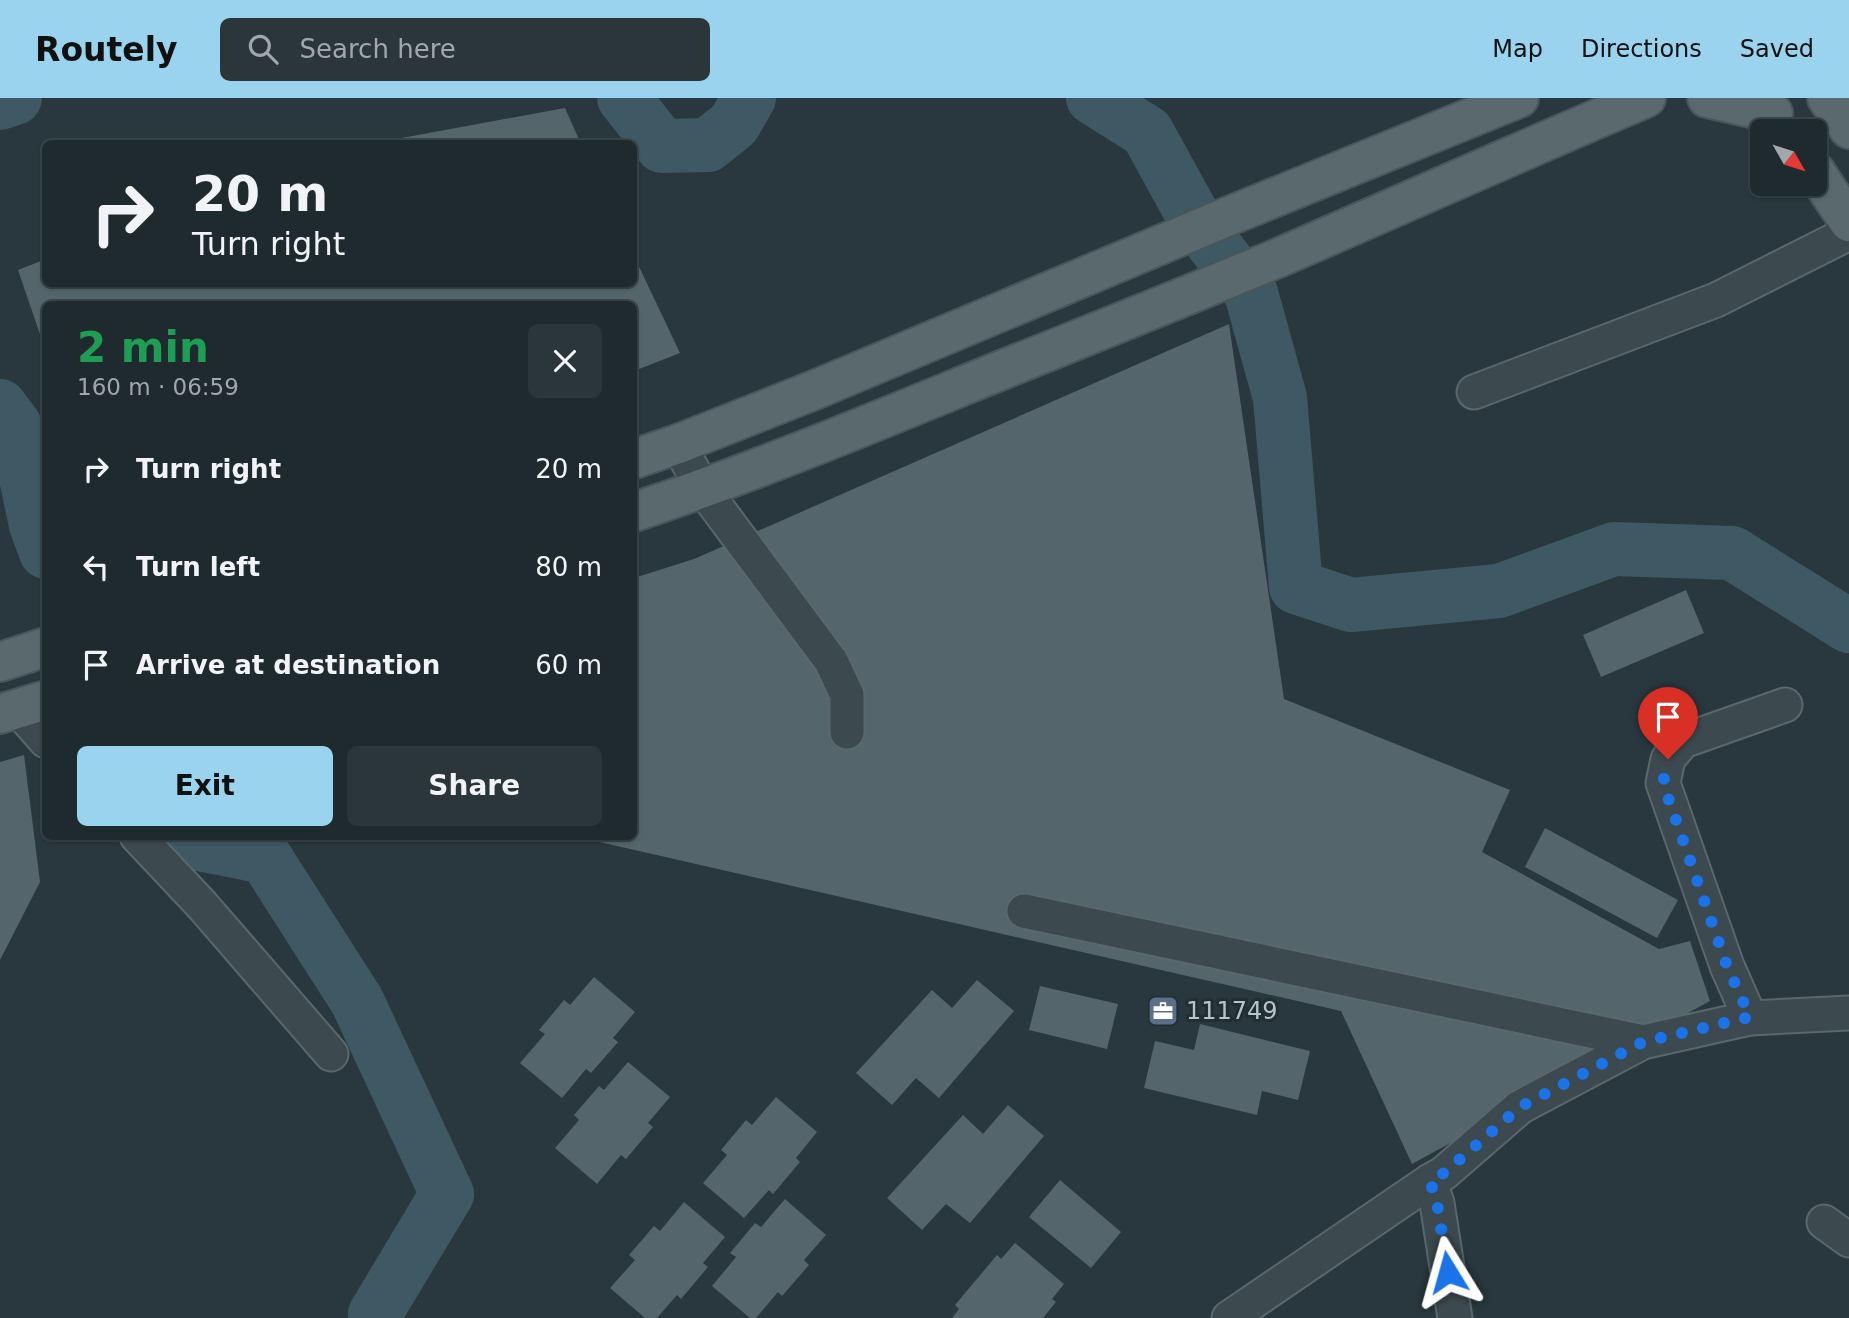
<!DOCTYPE html>
<meta charset="utf-8">
<style>
:root{--surface:#1e2a2e;--page:#2b363a;--text:#f1f3f6;--muted:#a1a7aa;--line:#3c464a;--accent:#99d3ee}
body{margin:0;font-family:"DejaVu Sans",sans-serif;background:var(--page);color:var(--text);height:100vh;display:flex;flex-direction:column;font-size:26px;white-space:nowrap}
*{box-sizing:border-box;margin:0}
p{font-size:23px;color:var(--muted)}
.icon{flex:none;width:38px;height:38px;fill:none;stroke:currentColor;stroke-width:2;stroke-linecap:round;stroke-linejoin:round}
.map{position:relative;flex:1;overflow:hidden}
.details{position:absolute;left:42px;top:203px;width:595px;height:539px;display:flex;flex-direction:column;background:var(--surface);border-radius:10px;box-shadow:0 2px 5px #0004,0 0 0 2px var(--line)}
.details>*{flex:none}
.top-card{position:absolute;left:42px;top:42px;width:595px;height:147px;border-radius:10px;box-shadow:0 2px 5px #0004,0 0 0 2px var(--line);background:#1e2a2e;color:var(--text);overflow:hidden}
.needle{width:46px;rotate:129deg}
.tools{position:absolute;left:1750px;top:21px;display:grid;gap:14px}
.tools a{display:grid;place-items:center;width:77px;height:77px;border-radius:10px;background:var(--surface);box-shadow:0 2px 5px #0004,0 0 0 2px var(--line);font-size:35px}
.pin{position:absolute;display:grid;place-items:center;width:60px;height:60px;color:#fff;margin:-72px -30px;border-radius:50% 50% 50% 0;rotate:-45deg;box-shadow:0 0 7px #0007}
.pin .icon{rotate:45deg}
.me{position:absolute;width:77px;margin:-38px;rotate:352deg;stroke-linejoin:round;filter:drop-shadow(0 0 5px #0008)}
.turn{display:flex;align-items:center;gap:24px;height:147px;padding:0 35px;font-size:32px}
.turn .icon{width:91px;height:91px;stroke-width:2.5}
.turn b{display:block;font-size:49px;line-height:60px}
.round{display:grid;place-items:center;flex:none;width:74px;height:74px;border-radius:10px;background:var(--page)}
.overview{display:flex;align-items:center;justify-content:space-between;height:119px;padding:0 35px}
h1{font-size:42px;font-weight:600;line-height:52px;color:#1e9e55}
.button{display:flex;gap:14px;margin-top:auto;padding:14px 35px}
.button a{flex:1;height:80px;border-radius:10px;background:var(--accent);color:#111;font-size:28px;font-weight:600;line-height:80px;text-align:center}
.button a+a{background:var(--page);color:var(--text)}
ul{padding:0;list-style:none}
li{display:flex;align-items:center;gap:21px;height:98px;padding:0 35px}
li div{flex:1}
li b{display:block;font-size:26px}
li em{font-style:normal}
header{display:flex;align-items:center;gap:42px;box-sizing:border-box;height:98px;padding:0 35px;background:var(--accent);color:#111}
header strong{font-size:33px}
nav{display:flex;gap:38px;margin-inline-start:auto;font-size:24px}
.search{width:490px;height:63px;background:var(--page);display:flex;align-items:center;gap:18px;box-sizing:border-box;padding:0 24px;border-radius:10px;color:var(--muted);font-size:26px}
.map>svg:first-child{display:block}
</style>
<header>
<strong>Routely</strong>
<div class="search"><svg class="icon" aria-label="search" viewBox="0 0 24 24"><circle cx="10" cy="10" r="6"/><path d="M15 15l6 6"/></svg>Search here</div>
<nav><a>Map</a><a>Directions</a><a>Saved</a></nav>
</header>
<div class="map">
<svg width="1849" height="1220" viewBox="0 0 1849 1220">
<rect width="100%" height="100%" fill="#28383e"/>
<g fill="none" stroke-linecap="round" stroke-linejoin="round">
<g stroke="#3e5964" stroke-width="54">
<polyline points="624,0 662,48 708,47 734,26 749,0"/>
<polyline points="1093,0 1147,34 1197,125 1251,195 1280,300 1296,489 1351,507 1499,493 1614,451 1732,455 1849,528"/>
<polyline points="0,5 15,0"/>
<polyline points="0,308 15,328 36,427 46,454"/>
<polyline points="181,738 184,743 265,759 357,903 447,1096 375,1216 375,1220"/>
</g>
</g>
<g fill="#54666b">
<polygon points="565,10 581,46 380,46 380,44"/>
<polygon points="634,158 680,255 634,273 634,206 46,206 45,251 18,172 46,161 46,186 634,186"/>
<polygon points="1229,226 1284,601 1510,692 1482,754 1659,851 1690,843 1710,903 1412,1066 1341,913 582,740 634,738 634,480 694,461"/>
<polygon points="1686,492 1704,535 1601,579 1583,537"/>
<polygon points="24,657 40,784 0,862 0,664"/>
<polygon points="1545,730 1678,802 1657,840 1525,769"/>
<polygon points="594,879 635,914 613,940 618,944 591,975 586,971 562,1000 520,965 545,936 539,932 564,902 570,907"/>
<polygon points="977,882 1014,913 939,1000 916,980 892,1007 856,975 932,892 952,910"/>
<polygon points="1040,888 1118,906 1107,951 1029,932"/>
<polygon points="1200,926 1310,953 1298,1002 1262,993 1257,1017 1144,990 1155,943 1194,952"/>
<polygon points="628,964 670,999 648,1025 653,1029 626,1061 621,1057 597,1086 555,1050 579,1022 574,1017 599,988 604,992"/>
<polygon points="776,999 817,1034 796,1060 800,1064 773,1096 769,1092 744,1120 703,1085 727,1057 721,1052 746,1022 752,1027"/>
<polygon points="1008,1007 1044,1038 970,1125 946,1106 922,1132 887,1100 963,1017 983,1036"/>
<polygon points="1060,1082 1121,1134 1091,1170 1029,1119"/>
<polygon points="785,1101 826,1137 804,1162 809,1167 782,1198 778,1194 756,1220 750,1220 712,1188 736,1159 730,1155 755,1125 761,1129"/>
<polygon points="684,1104 725,1139 703,1165 708,1169 681,1201 677,1197 657,1220 645,1220 610,1190 635,1162 629,1157 654,1128 660,1133"/>
<polygon points="1015,1145 1064,1186 1052,1201 1056,1204 1043,1220 952,1220 959,1211 955,1207 997,1157 1001,1161"/>
</g>
<g fill="none" stroke-linecap="round" stroke-linejoin="round">
<g stroke="#5a676c" stroke-width="37">
<g id="minor">
<polyline points="1474,294 1716,202 1849,135"/>
<polyline points="678,346 703,391 831,563 847,597 847,634"/>
<polyline points="17,610 46,643"/>
<polyline points="137,738 202,807 331,956"/>
<polyline points="1024,813 1643,944"/>
<polyline points="1750,920 1727,868 1663,685 1668,661 1683,643 1785,607"/>
<polyline points="1824,1124 1849,1142"/>
<polyline points="1229,1220 1430,1083"/>
<polyline points="1455,1220 1437,1105 1430,1083 1444,1075 1520,1009 1643,944 1750,920 1849,915"/>
</g>
</g>
<g stroke="#49555b" stroke-width="42">
<g id="major">
<polyline points="1707,0 1773,15"/>
<polyline points="1827,0 1849,31"/>
<polyline points="1815,73 1849,124"/>
<polyline points="634,361 678,346 812,293 1229,118 1519,0"/>
<path d="M634 414C752 375 867 327 982 280 1081 240 1180 201 1278 160 1401 107 1523 52 1646 0"/>
<polyline points="0,564 46,549"/>
<polyline points="0,616 46,602"/>
</g>
</g>
<use href="#minor" stroke="#3c494f" stroke-width="33"/>
<use href="#major" stroke="#5a696e" stroke-width="38"/>
</g>
<g fill="none" stroke-linecap="round" stroke-linejoin="round">
<polyline stroke="#1a73e8" stroke-width="12" stroke-dasharray="0 21.6" points="1448,1174 1437,1105 1430,1083 1444,1075 1520,1009 1643,944 1750,919 1727,868 1663,685 1668,661"/>
</g>
<defs>
<g id="office-square" transform="scale(1.575)"><rect x="-9" y="-9" width="18" height="18" rx="4" fill="#5c6f8a" stroke="#212e34"/><path d="M-6-3h4V-5.5h4V-3h4V5H-6ZM-1-4.5V-3h2v-1.5ZM-6 0V1H6V0Z" fill="#fff"/></g>
</defs>
<g fill-rule="evenodd">
<use href="#office-square" x="1163" y="913"/>
</g>
<g text-anchor="middle" stroke-width="6" stroke-linejoin="round" paint-order="stroke">
<g font-size="24" fill="#b9c4c9" stroke="#212e34" text-anchor="start">
<text x="1186" y="921">111749</text>
</g>
</g>
</svg>
<div class="tools">
<a><svg class="needle" viewBox="-14 -14 28 28"><path d="M0-13l5 13h-10z" fill="#e53935"/><path d="M0 13l5-13h-10z" fill="#a1a7aa"/></svg></a>
</div>
<div class="pin" style="left:1668px;top:661px;background:#d93025"><svg class="icon" aria-label="arrive" viewBox="0 0 24 24"><path d="M6 21V4h12l-3 4 3 4H6"/></svg></div>
<svg class="me" style="left:1448px;top:1174px" viewBox="-20 -20 40 40"><path d="M0-17L14 15 0 8-14 15z" fill="#1a73e8" stroke="#fff" stroke-width="4"/></svg>
<div class="top-card">
<div class="turn"><svg class="icon" aria-label="right" viewBox="0 0 24 24"><path d="M7 20v-9h11M14 6l5 5-5 5"/></svg><div><b>20 m</b>Turn right</div></div>
</div>
<section class="details">
<div class="overview"><div><h1>2 min</h1><p>160 m · 06:59</p></div><a class="round"><svg class="icon" aria-label="close" viewBox="0 0 24 24"><path d="M6 6l12 12M18 6L6 18"/></svg></a></div>
<ul>
<li><svg class="icon" aria-label="right" viewBox="0 0 24 24"><path d="M7 20v-9h11M14 6l5 5-5 5"/></svg><div><b>Turn right</b></div><em>20 m</em></li>
<li><svg class="icon" aria-label="left" viewBox="0 0 24 24"><path d="M17 20v-9H6M10 6l-5 5 5 5"/></svg><div><b>Turn left</b></div><em>80 m</em></li>
<li><svg class="icon" aria-label="arrive" viewBox="0 0 24 24"><path d="M6 21V4h12l-3 4 3 4H6"/></svg><div><b>Arrive at destination</b></div><em>60 m</em></li>
</ul>
<div class="button"><a>Exit</a><a>Share</a></div>
</section>
</div>
